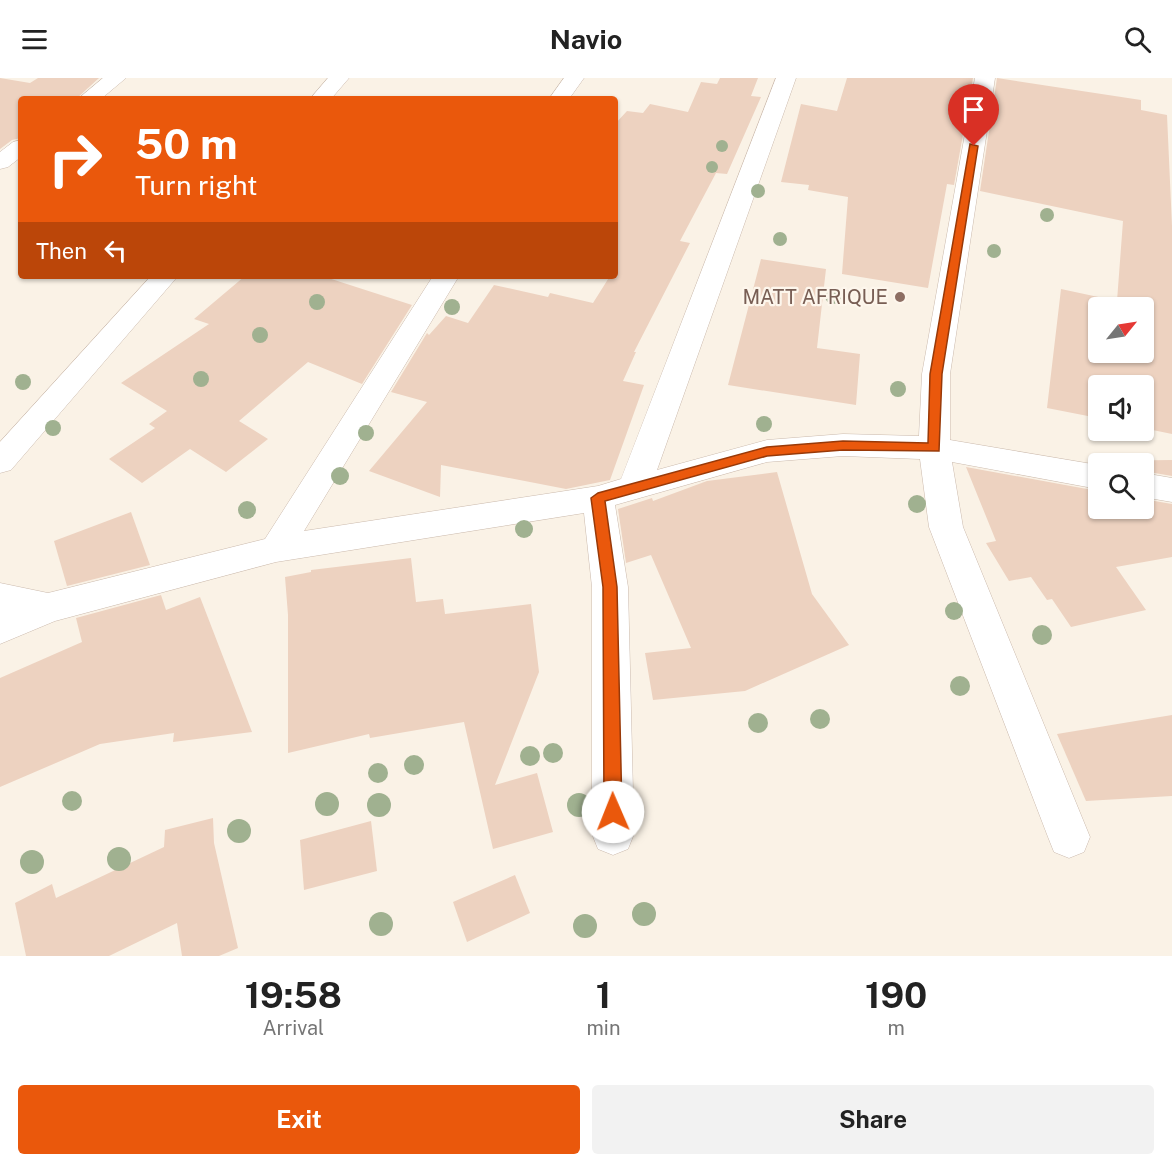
<!DOCTYPE html>
<style>
:root{--surface:#fff;--page:#f2f2f2;--text:#222;--muted:#767676;--accent:#ea580c}
body{margin:0;font-family:"Public Sans",sans-serif;background:var(--page);color:var(--text);height:100vh;display:flex;flex-direction:column;font-size:22px;white-space:nowrap}
*{box-sizing:border-box;margin:0}
p{font-size:20px;color:var(--muted)}
.icon{flex:none;width:33px;height:33px;fill:none;stroke:currentColor;stroke-width:2;stroke-linecap:round;stroke-linejoin:round}
.map{position:relative;height:878px;overflow:hidden}
.sheet{display:flex;flex-direction:column;background:var(--surface);flex:1}
.sheet>*{flex:none}
.guide{position:absolute;left:18px;top:18px;width:600px;height:183px;border-radius:6px;box-shadow:0 2px 4px #0004;background:#ea580c;color:#fff;overflow:hidden}
.needle{width:39px;rotate:60deg}
.controls{position:absolute;left:1088px;top:219px;display:grid;gap:12px}
.controls a{display:grid;place-items:center;width:66px;height:66px;border-radius:6px;background:var(--surface);box-shadow:0 2px 4px #0004;font-size:30px}
.pin{position:absolute;display:grid;place-items:center;width:51px;height:51px;color:#fff;margin:-62px -26px;border-radius:50% 50% 50% 0;rotate:-45deg;box-shadow:0 0 6px #0007}
.pin .icon{rotate:45deg}
.me{position:absolute;width:66px;margin:-33px;rotate:359deg;stroke-linejoin:round;filter:drop-shadow(0 0 4px #0008)}
.turn{display:flex;align-items:center;gap:21px;height:126px;padding:0 18px;font-size:27px}
.turn .icon{width:78px;height:78px;stroke-width:2.5}
.turn b{display:block;font-size:42px;line-height:51px}
.then{display:flex;align-items:center;height:57px;padding:0 18px;background:#0003;gap:12px;font-size:22px}
.eta{display:flex;justify-content:space-evenly;align-items:center;height:102px;text-align:center}
.eta b{font-size:36px;font-weight:700;line-height:42px}
.button{display:flex;gap:12px;margin-top:auto;padding:12px 18px}
.button a{flex:1;height:69px;border-radius:6px;background:var(--accent);color:#fff;font-size:24px;font-weight:700;line-height:69px;text-align:center}
.button a+a{background:var(--page);color:var(--text)}
header{display:flex;justify-content:space-between;align-items:center;height:78px;padding:0 18px;background:var(--surface);font-size:27px;font-weight:700}
.map>svg:first-child{display:block}
</style>
<header><svg class="icon" aria-label="menu" viewBox="0 0 24 24"><path d="M4 6h16M4 12h16M4 18h16"/></svg>Navio<svg class="icon" aria-label="search" viewBox="0 0 24 24"><circle cx="10" cy="10" r="6"/><path d="M15 15l6 6"/></svg></header>
<div class="map">
<svg width="1172" height="878" viewBox="0 0 1172 878">
<rect width="100%" height="100%" fill="#faf2e6"/>
<g fill="#edd2c0" fill-rule="evenodd">
<polygon points="0,0 30,5 38,0 99,0 76,21 21,21 21,60 12,62 0,71"/>
<polygon points="720,0 758,0 751,18 761,19 727,96 716,95 680,163 690,165 634,274 636,274 623,303 644,307 610,402 566,411 441,387 440,419 369,393 427,324 391,314 427,255 429,257 446,238 468,245 494,207 548,219 550,215 593,225 610,198 615,198 615,46 627,33 643,35 650,26 688,34 701,4 717,6"/>
<polygon points="847,0 973,0 954,107 947,106 928,210 842,196 848,119 808,112 809,107 781,104 801,26 837,33"/>
<path d="M997 0 1141 22V32L1167 37 1172 148V356L1143 350V308H1098V340L1047 330 1061 211 1117 223 1123 143 980 113ZM1098 230H1143V274H1098Z"/>
<polygon points="761,181 826,191 817,270 860,276 856,327 728,307"/>
<polygon points="245,198 322,198 412,227 362,306 308,284 239,343 268,361 226,394 190,371 142,405 109,381 155,350 149,346 167,333 121,305 209,246 194,241"/>
<polygon points="1172,382 1172,398 1143,393 1143,386 1100,386 1089,383"/>
<polygon points="966,389 1098,413 1098,430 1143,430 1143,421 1172,426 1172,479 1116,489 1146,532 1071,549 1052,521 1047,522 1031,499 1009,503 986,465 996,463"/>
<polygon points="777,394 812,516 849,567 745,613 653,622 645,575 691,570 651,477 626,485 618,431 652,420 653,423 707,403"/>
<polygon points="131,434 150,487 67,508 54,463"/>
<polygon points="411,480 416,524 443,521 445,536 531,526 539,594 495,707 537,695 553,754 493,771 464,644 370,660 369,656 288,675 288,537 285,499 311,494 311,492"/>
<polygon points="161,517 166,532 200,519 252,654 173,664 174,655 100,666 0,709 0,600 82,564 76,540"/>
<polygon points="1172,637 1172,718 1086,723 1057,656"/>
<polygon points="213,740 214,765 238,870 219,878 182,878 177,845 109,878 26,878 15,825 52,806 56,820 164,769 165,752"/>
<polygon points="371,743 377,793 304,812 300,762"/>
<polygon points="515,797 530,835 467,864 453,824"/>
</g>
<g fill="none" stroke-linecap="round" stroke-linejoin="round">
<g stroke="#cbbaad" stroke-width="1">
<g id="minor">
<polygon points="103,0 126,0 101,21 78,21"/>
<polygon points="328,0 349,0 331,21 310,21"/>
<polygon points="564,0 584,0 569,21 549,21"/>
<polygon points="776,0 796,0 657,392 767,362 843,356 919,358 922,296 975,0 995,0 950,296 950,362 1098,387 1098,411 952,384 963,449 1090,759 1084,774 1069,780 1054,774 1048,759 929,449 920,381 843,378 767,384 615,427 628,509 634,756 628,771 613,777 598,771 592,756 592,509 584,435 276,484 55,543 0,566 0,505 48,515 265,461 433,198 459,198 304,453 598,408 621,401"/>
<polygon points="21,62 21,79 8,89 0,91 0,74 13,64"/>
<polygon points="151,198 178,198 11,392 0,395 0,364"/>
<polygon points="1143,395 1172,400 1172,424 1143,419"/>
</g>
</g>
<use href="#minor" fill="#fff" fill-rule="evenodd"/>
</g>
<g fill="#a0b190">
<circle cx="722" cy="68" r="6"/>
<circle cx="712" cy="89" r="6"/>
<circle cx="758" cy="113" r="7"/>
<circle cx="1047" cy="137" r="7"/>
<circle cx="780" cy="161" r="7"/>
<circle cx="994" cy="173" r="7"/>
<circle cx="833" cy="218" r="8"/>
<circle cx="317" cy="224" r="8"/>
<circle cx="452" cy="229" r="8"/>
<circle cx="260" cy="257" r="8"/>
<circle cx="201" cy="301" r="8"/>
<circle cx="23" cy="304" r="8"/>
<circle cx="898" cy="311" r="8"/>
<circle cx="764" cy="346" r="8"/>
<circle cx="53" cy="350" r="8"/>
<circle cx="366" cy="355" r="8"/>
<circle cx="340" cy="398" r="9"/>
<circle cx="917" cy="426" r="9"/>
<circle cx="247" cy="432" r="9"/>
<circle cx="524" cy="451" r="9"/>
<circle cx="954" cy="533" r="9"/>
<circle cx="1042" cy="557" r="10"/>
<circle cx="960" cy="608" r="10"/>
<circle cx="820" cy="641" r="10"/>
<circle cx="758" cy="645" r="10"/>
<circle cx="553" cy="675" r="10"/>
<circle cx="530" cy="678" r="10"/>
<circle cx="414" cy="687" r="10"/>
<circle cx="378" cy="695" r="10"/>
<circle cx="72" cy="723" r="10"/>
<circle cx="327" cy="726" r="12"/>
<circle cx="379" cy="727" r="12"/>
<circle cx="579" cy="727" r="12"/>
<circle cx="239" cy="753" r="12"/>
<circle cx="119" cy="781" r="12"/>
<circle cx="32" cy="784" r="12"/>
<circle cx="644" cy="836" r="12"/>
<circle cx="381" cy="846" r="12"/>
<circle cx="585" cy="848" r="12"/>
</g>
<polygon fill="#ea580c" stroke="#983908" stroke-width="1.5" points="970,66 978,68 942,296 939,373 843,372 767,378 605,423 617,509 622,734 619,740 613,742 607,740 604,734 603,509 591,420 598,415 767,369 843,363 928,365 930,296"/>
<circle fill="#8d6e63" stroke="#fdf6ec" stroke-width="2" cx="900" cy="219" r="6"/>
<g text-anchor="middle" stroke-width="4.5" stroke-linejoin="round" paint-order="stroke">
<g font-size="20" fill="#785e54" stroke="#fdf6ec" text-anchor="end">
<text x="888" y="226">MATT AFRIQUE</text>
</g>
</g>
</svg>
<div class="controls">
<a><svg class="needle" viewBox="-14 -14 28 28"><path d="M0-13l5 13h-10z" fill="#e53935"/><path d="M0 13l5-13h-10z" fill="#767676"/></svg></a>
<a><svg class="icon" aria-label="sound" viewBox="0 0 24 24"><path d="M4 9h4l5-4v14l-5-4H4zM17 9q2 3 0 6"/></svg></a>
<a><svg class="icon" aria-label="search" viewBox="0 0 24 24"><circle cx="10" cy="10" r="6"/><path d="M15 15l6 6"/></svg></a>
</div>
<div class="pin" style="left:974px;top:68px;background:#d93025"><svg class="icon" aria-label="arrive" viewBox="0 0 24 24"><path d="M6 21V4h12l-3 4 3 4H6"/></svg></div>
<svg class="me" style="left:613px;top:734px" viewBox="-20 -20 40 40"><circle r="19" fill="#fff"/><path d="M0-13L10 11 0 6-10 11z" fill="#ea580c"/></svg>
<div class="guide">
<div class="turn"><svg class="icon" aria-label="right" viewBox="0 0 24 24"><path d="M7 20v-9h11M14 6l5 5-5 5"/></svg><div><b>50 m</b>Turn right</div></div>
<div class="then">Then<svg class="icon" aria-label="left" viewBox="0 0 24 24"><path d="M17 20v-9H6M10 6l-5 5 5 5"/></svg></div>
</div>
</div>
<section class="sheet">
<div class="eta">
<div><b>19:58</b><p>Arrival</p></div>
<div><b>1</b><p>min</p></div>
<div><b>190</b><p>m</p></div>
</div>
<div class="button"><a>Exit</a><a>Share</a></div>
</section>
